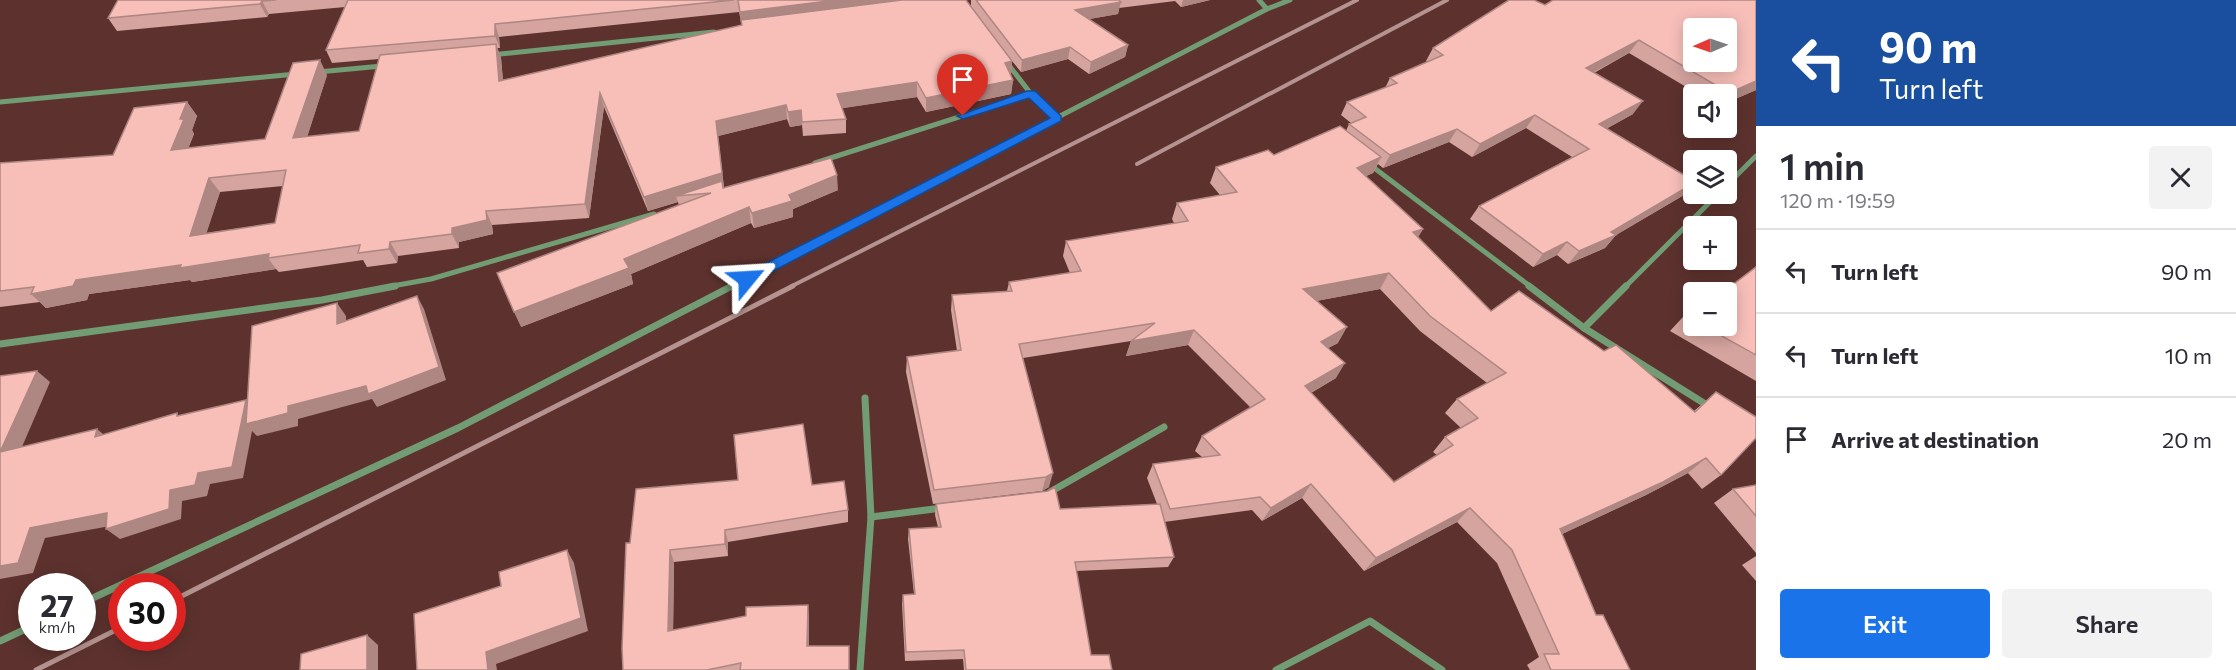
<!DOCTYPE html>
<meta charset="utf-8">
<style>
:root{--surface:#fff;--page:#f2f2f3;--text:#2b2b33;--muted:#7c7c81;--line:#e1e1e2;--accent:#1a73e8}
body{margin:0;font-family:Commissioner,sans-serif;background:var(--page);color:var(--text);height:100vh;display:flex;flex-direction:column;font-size:22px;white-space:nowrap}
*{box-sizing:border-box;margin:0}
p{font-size:20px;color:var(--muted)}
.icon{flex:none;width:33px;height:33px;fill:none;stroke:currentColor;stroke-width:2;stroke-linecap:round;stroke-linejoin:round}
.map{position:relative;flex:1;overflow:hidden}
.side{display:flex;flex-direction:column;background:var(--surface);width:480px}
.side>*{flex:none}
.hud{background:#1a4fa0;color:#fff;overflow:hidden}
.needle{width:39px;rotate:268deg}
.controls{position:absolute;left:1683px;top:18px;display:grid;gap:12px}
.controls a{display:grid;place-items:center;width:54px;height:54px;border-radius:6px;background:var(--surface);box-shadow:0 3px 15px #0003;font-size:30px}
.speed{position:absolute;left:18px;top:573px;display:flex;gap:12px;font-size:30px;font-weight:700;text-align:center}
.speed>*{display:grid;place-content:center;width:78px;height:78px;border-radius:50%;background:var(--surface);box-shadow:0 3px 15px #0003;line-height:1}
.speed small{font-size:15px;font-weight:400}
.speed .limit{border:9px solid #d22;background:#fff;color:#111}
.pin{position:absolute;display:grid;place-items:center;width:51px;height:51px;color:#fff;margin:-62px -26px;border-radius:50% 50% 50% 0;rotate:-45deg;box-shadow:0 0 6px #0007}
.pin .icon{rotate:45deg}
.me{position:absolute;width:66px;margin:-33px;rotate:63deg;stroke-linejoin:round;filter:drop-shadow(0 0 4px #0008)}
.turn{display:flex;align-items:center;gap:21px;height:126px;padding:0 24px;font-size:27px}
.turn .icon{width:78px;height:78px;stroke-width:2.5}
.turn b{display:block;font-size:42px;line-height:51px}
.round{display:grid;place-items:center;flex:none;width:63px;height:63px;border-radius:6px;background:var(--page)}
.overview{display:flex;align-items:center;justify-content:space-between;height:102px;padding:0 24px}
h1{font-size:36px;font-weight:600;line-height:45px}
.primary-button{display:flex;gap:12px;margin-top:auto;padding:12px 24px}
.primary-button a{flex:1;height:69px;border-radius:6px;background:var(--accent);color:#fff;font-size:24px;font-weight:600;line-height:69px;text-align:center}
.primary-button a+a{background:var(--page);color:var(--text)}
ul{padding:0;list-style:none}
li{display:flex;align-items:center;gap:18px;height:84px;padding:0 24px;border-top:2px solid var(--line)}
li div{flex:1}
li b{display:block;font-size:22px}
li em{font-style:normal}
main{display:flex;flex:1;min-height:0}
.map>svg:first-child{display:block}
</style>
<main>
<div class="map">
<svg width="1756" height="670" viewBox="0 0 1756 670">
<rect width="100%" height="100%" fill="#5d322e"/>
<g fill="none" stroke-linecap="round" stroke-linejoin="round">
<g stroke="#729c74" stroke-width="5">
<polyline points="1259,0 1267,9"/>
<polyline points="491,55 714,32"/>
<polyline points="1008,64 1031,94 1057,119"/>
<polyline points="318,72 382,66"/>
<polyline points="0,102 296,74"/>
<polyline points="815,163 1031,94"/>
<polyline points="1369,164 1531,287"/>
<polyline points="1726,186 1756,156"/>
<polyline points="387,287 431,279 654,214"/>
<polyline points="729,287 1267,9 1290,0"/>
<polyline points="1625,287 1718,194"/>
</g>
<g stroke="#729c74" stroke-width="7">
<polyline points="1529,286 1584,328 1710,407"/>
<polyline points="1584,328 1626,286"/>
<polyline points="0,344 322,300 395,286"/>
<polyline points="1050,492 1164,427"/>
<polyline points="871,517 942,508"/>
<polyline points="82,603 458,428 732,286"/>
<polyline points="0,641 32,626"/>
<polyline points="860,670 871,517 865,398"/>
<polyline points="1276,670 1370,621 1442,670"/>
</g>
<g stroke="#b59390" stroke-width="4">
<polyline points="1137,164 1447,0"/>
<polyline points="790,287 1357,0"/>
</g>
<g stroke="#b59390" stroke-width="5">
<polyline points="172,601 793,286"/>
<polyline points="36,670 122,627"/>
</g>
</g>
<g fill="#d5a49f" fill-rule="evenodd">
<path d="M118 0H938L971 6V0H1210L1181 7 1175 1 1119 8 1118 14 1089 19 1128 45 1125 57 1089 74 1068 59 1021 72 1012 61 1011 75 1013 80 1011 94 926 112 917 97 842 108 846 119V133L803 136 802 125 790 127 787 119 718 136 724 188 838 190 793 209V217L754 228 751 223 631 274 633 284 521 327 679 205 678 202 648 211 604 107 589 218 492 225 493 234 459 242V248L398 256 397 263 367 267 363 260 279 272 276 269 192 282 190 280 89 294 87 300 46 308 40 302 0 307V163L113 155 187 102 197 116 192 130 194 134 188 148 265 139 327 75 307 137 359 131 379 59 332 63 326 50 345 7 269 14 267 17 117 31 108 18ZM739 12 742 25 503 80 501 58 497 48H500L499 37ZM283 186 275 223 206 233 220 192Z"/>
<path d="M1756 0V90L1726 103V94H1698L1629 53 1594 73 1633 114 1606 129 1684 195 1616 235 1605 248 1568 264 1557 255 1533 267 1470 219 1479 206 1572 157 1526 128 1472 157 1449 142 1383 168 1378 164 1373 173 1366 176 1423 229 1418 237 1491 311 1604 351 1694 411 1716 392 1721 475 1702 489 1688 473 1646 495 1562 534 1596 615 1630 670H1530L1527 665 1539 657 1497 563 1457 522 1364 571 1302 498 1262 521 1252 510 1164 522 1174 557 1168 567 1076 571 1091 655 1112 670H964L963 659 905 661 902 604 903 595 914 594 908 539 909 529 938 527 935 515 936 504 1060 509 1157 504 1147 478 1153 464 1202 457 1195 451 1202 436 1251 408 1188 345 1126 356 1131 341 1023 358 1049 487 1042 491 933 504 906 372 907 357 957 351 951 310 952 295 1007 291 1009 282 1070 273 1063 256 1066 241 1174 223 1172 219 1177 203 1220 195 1210 183 1216 167 1274 155 1346 131 1349 124 1351 123 1341 115 1347 102 1385 88 1390 78 1427 62 1426 61 1433 48 1545 5ZM1380 289 1420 331 1487 383 1457 399 1445 413 1461 428 1445 437 1433 452 1437 455 1394 482 1311 393 1336 378 1328 348 1338 343 1316 301Z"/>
<polygon points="1756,267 1756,381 1670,331 1694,305 1694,326 1726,326"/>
<polygon points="812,485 848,510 848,522 728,542 728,556 674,562 673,630 809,616 809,646 849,646 849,670 623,670 630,543"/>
<polygon points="1756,485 1756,553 1714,503 1733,489"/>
<polygon points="1756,556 1756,581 1742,565"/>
</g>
<g fill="#ae8682">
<polygon points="836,0 929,0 929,1 741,24 740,12"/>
<polygon points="1183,0 1210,0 1181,7"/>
<polygon points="262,1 269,14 267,17 260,4"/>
<polygon points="1121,2 1118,14 1073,22 1075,10"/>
<polygon points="495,24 499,37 500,48 495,36"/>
<polygon points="1639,40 1629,53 1577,81 1586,68"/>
<polygon points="496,44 501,58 504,96 499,81"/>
<polygon points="1128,45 1125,57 1089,74 1091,62"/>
<polygon points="1070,47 1068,59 1021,72 1022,60"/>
<polygon points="320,60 327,75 302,153 293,138"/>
<polygon points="1012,61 1011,75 1005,63"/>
<polygon points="1013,80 1011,94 926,112 926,98"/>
<polygon points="1756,81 1756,90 1726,103 1726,97 1729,93"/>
<polygon points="917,82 917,97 838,109 837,94"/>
<polygon points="600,93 604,107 589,218 585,204"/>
<polygon points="1643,101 1633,114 1589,138 1599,124"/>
<polygon points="187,102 197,116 192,130 194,134 182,165 171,150 180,119"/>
<polygon points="786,105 787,119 718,136 724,187 676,196 678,202 648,211 644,197 716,121"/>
<polygon points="801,110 802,125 790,127 788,112"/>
<polygon points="1535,115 1526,128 1472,157 1480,144"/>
<polygon points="1457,129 1449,142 1383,168 1390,155"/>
<polygon points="1381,157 1373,173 1349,184 1357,168"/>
<polygon points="837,175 838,190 793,209 793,217 754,228 752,213 789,195"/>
<polygon points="209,178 220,192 201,250 190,236"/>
<polygon points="1694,183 1684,195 1616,235 1605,248 1568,264 1579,251"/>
<polygon points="749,207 751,223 631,274 633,284 521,327 514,312 624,259"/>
<polygon points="486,211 492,225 493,234 459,242 459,248 452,234 452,228"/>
<polygon points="1423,229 1413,245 1413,232"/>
<polygon points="390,242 398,256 397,263 389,249"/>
<polygon points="1567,242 1557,255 1533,267 1543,254"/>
<polygon points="269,254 268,258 276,269 192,282 190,280 89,294 87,300 46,308 31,294 76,280 181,265"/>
<polygon points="1389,273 1380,289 1295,305 1303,289"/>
<polygon points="417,296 424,309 446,380 377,407 372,399 298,419 298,426 257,436 252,431 243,478 210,484 207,496 182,501 181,519 120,539 106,529 198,473 246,400 256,412 288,406"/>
<polygon points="337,303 346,316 346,337 337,324"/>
<polygon points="1347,327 1338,343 1312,357 1321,342"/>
<polygon points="1194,330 1188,345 1126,356 1131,341"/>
<polygon points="1345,363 1336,378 1296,401 1305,386"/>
<polygon points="37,371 50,382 15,463 0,452"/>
<polygon points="97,429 110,440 95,437"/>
<polygon points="1706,458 1688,473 1646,495 1545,542 1560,529"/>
<polygon points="1053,473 1049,487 1042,491 1046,477"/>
<polygon points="1311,484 1302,498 1262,521 1271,508"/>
<polygon points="1470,508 1457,522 1364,571 1376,558"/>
<polygon points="107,513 121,524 45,538 33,573 0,579 0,566 30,528"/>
<polygon points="725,530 728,542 728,556 725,544"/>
<polygon points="567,550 574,563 588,631 496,664 497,670 488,670 486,652"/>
<polygon points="670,550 674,562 673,641 668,631"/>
<polygon points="808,605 809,616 809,656 807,646"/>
<polygon points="367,635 378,645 378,670 367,670"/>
</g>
<g fill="#f8bfb9" stroke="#ae8682" stroke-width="1.5" fill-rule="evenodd">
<polygon points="118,0 276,0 262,1 260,4 108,18"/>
<polygon points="348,0 734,0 495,24 495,36 326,50"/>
<polygon points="738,0 836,0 740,12"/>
<path d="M902 0H966L1012 61 1005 63 1013 80 926 98 917 82 837 94 846 119 802 122 801 110 788 112 786 105 716 121 722 173 644 197 600 93 585 204 486 211 487 220 452 228V234L390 242 389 249 358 253 360 245 268 258 269 254 180 268 181 265 76 280 73 286 31 294 34 287 0 291V163L113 155 134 108 187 102 180 119H184L171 150 265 139 293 63 320 60 293 138 359 131 380 55 496 44 499 81 742 25 741 20ZM286 170 275 223 190 236 209 178Z"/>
<polygon points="976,0 1119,0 1121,2 1075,10 1128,45 1091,62 1070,47 1022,60"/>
<path d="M1509 0H1534L1545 5 1553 0H1756V81L1729 93 1639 40 1586 68 1643 101 1599 124 1694 181V183L1611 232 1616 235 1579 251 1567 242 1543 254 1479 206 1589 149 1535 115 1480 144 1457 129 1390 155 1349 124 1366 117 1347 102 1397 83 1390 78 1443 55 1433 48ZM1694 28H1726V62H1694Z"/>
<path d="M1340 126 1381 157 1357 168 1423 229 1413 232 1491 311 1519 291 1604 351 1616 345 1695 412 1716 392 1756 417V438L1721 475 1706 458 1663 482 1560 529 1596 615H1603L1630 670H1551L1544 654H1559L1512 550 1470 508 1376 558 1311 484 1271 508 1260 497 1170 509 1153 464 1220 455 1202 436 1265 399 1194 330 1131 341 1155 323 1019 344 1053 473 1046 477 934 490 907 357 961 350 952 295 1012 291 1009 282 1081 271 1066 241 1188 221 1177 203 1237 192 1216 167 1268 150 1274 155ZM1389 273 1430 316 1506 373 1457 399 1478 418 1445 437 1453 445 1394 482 1305 386 1345 363 1321 342 1347 327 1303 289Z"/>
<polygon points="831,158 837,175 789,195 792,201 752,213 749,207 624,259 629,268 514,312 497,273 711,193 676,196 722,181 723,188"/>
<polygon points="1756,267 1756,355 1704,326 1726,326 1726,292 1723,292"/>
<polygon points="1711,288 1719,292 1707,292"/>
<polygon points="417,296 439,367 368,394 366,386 288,406 288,413 246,424 252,326 337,303 337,324"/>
<polygon points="1694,307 1694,319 1686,315"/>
<polygon points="37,371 0,452 97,429 95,437 177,413 177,416 246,400 232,467 198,473 195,485 170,490 169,509 106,529 107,513 30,528 18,563 0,566 0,376"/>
<polygon points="803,424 812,485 844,481 848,510 725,530 725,544 670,550 668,631 746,616 746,607 808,605 807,646 849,646 849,670 740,670 741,663 707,670 623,670 622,648 626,543 630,543 636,489 738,480 734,435"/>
<polygon points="1756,485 1756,516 1733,489"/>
<polygon points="1055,487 1060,509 1160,504 1174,557 1075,562 1091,655 1109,655 1112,670 966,670 964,650 906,652 903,595 915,594 909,529 941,527 936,504 1048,491"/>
<polygon points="567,550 581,618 486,652 488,670 417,670 414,614 501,586 499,572"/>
<polygon points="367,635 367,670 300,670 301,654"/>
</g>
<polygon fill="#1a73e8" stroke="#114b97" stroke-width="1.5" points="1027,91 1035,91 1061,116 1061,121 752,282 743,282 743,275 1050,118 1029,98 963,119 957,116"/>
</svg>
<div class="controls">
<a><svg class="needle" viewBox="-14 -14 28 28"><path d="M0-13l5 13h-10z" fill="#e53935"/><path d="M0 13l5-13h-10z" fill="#7c7c81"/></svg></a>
<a><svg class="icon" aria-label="sound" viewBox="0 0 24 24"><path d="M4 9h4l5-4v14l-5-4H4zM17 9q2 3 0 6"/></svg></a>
<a><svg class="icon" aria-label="layers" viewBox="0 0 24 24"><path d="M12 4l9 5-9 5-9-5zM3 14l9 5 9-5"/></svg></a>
<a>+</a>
<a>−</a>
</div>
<div class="speed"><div>27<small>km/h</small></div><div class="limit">30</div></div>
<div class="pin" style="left:963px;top:116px;background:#d93025"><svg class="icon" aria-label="arrive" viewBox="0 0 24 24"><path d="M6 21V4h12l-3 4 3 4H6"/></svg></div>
<svg class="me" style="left:747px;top:279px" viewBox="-20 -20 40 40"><path d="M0-17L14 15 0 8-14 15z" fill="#1a73e8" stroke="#fff" stroke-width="4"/></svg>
</div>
<section class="side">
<div class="hud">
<div class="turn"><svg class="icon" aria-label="left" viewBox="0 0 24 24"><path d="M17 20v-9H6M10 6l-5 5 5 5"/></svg><div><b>90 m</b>Turn left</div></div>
</div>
<div class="overview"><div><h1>1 min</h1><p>120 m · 19:59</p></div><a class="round"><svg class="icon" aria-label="close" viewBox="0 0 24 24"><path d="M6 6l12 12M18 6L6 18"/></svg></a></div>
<ul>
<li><svg class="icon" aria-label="left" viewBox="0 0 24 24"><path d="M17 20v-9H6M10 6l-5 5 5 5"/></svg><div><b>Turn left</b></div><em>90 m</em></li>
<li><svg class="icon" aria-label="left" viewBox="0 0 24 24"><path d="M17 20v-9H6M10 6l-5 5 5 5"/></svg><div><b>Turn left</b></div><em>10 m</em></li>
<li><svg class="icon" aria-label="arrive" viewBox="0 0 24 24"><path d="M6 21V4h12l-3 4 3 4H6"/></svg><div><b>Arrive at destination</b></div><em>20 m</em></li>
</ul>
<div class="primary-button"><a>Exit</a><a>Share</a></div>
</section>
</main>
